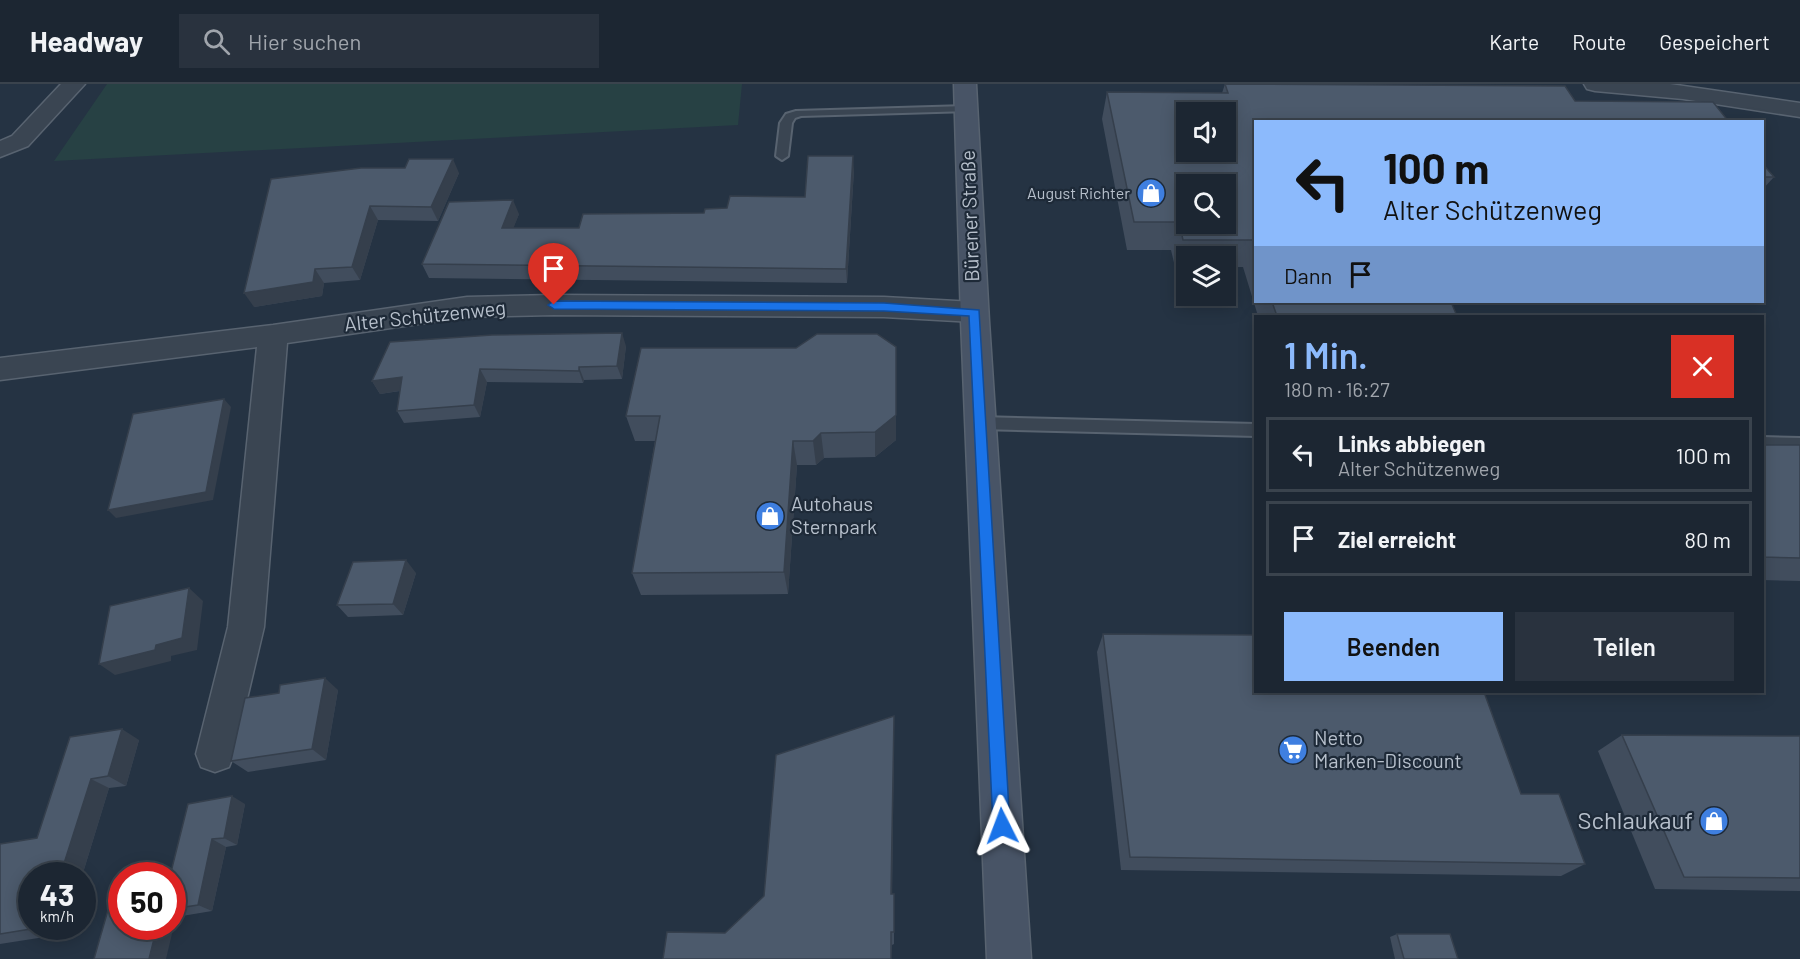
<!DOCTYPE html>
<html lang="de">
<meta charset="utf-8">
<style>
:root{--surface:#1c2632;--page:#29323e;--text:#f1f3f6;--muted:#a0a5ac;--line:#3a434d;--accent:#8cbafc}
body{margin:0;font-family:Barlow,sans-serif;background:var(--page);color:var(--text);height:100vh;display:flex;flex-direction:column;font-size:22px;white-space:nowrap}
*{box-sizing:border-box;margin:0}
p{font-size:20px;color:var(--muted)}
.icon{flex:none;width:33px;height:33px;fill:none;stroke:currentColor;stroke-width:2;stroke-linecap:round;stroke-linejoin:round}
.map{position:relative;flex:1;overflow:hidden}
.panel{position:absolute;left:1254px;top:231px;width:510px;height:378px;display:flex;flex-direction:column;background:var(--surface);border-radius:0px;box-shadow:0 3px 15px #0003,0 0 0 2px var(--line)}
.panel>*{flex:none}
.guide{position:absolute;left:1254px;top:36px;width:510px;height:183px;border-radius:0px;box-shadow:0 3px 15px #0003,0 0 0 2px var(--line);background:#8cbafc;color:#111;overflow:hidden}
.controls{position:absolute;left:1176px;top:18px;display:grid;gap:12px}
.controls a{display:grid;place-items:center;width:60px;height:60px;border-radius:0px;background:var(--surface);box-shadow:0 3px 15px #0003,0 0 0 2px var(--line);font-size:30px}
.speed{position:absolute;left:18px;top:778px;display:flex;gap:12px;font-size:30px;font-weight:700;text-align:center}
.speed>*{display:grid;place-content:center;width:78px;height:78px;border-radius:50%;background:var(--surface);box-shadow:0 3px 15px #0003,0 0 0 2px var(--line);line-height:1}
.speed small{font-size:15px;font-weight:400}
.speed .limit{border:9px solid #d22;background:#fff;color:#111}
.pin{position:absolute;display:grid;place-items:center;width:51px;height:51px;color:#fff;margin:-62px -26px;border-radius:50% 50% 50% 0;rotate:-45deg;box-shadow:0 0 6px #0007}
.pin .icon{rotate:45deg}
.me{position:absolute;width:66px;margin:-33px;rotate:357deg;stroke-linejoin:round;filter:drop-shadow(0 0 4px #0008)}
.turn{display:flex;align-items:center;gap:21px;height:126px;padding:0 30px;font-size:27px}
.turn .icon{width:78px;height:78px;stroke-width:2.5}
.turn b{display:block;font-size:42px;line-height:51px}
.then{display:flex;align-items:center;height:57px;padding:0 30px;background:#0003;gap:12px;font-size:22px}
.round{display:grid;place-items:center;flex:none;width:63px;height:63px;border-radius:0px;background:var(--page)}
.overview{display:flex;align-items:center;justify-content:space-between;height:102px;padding:0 30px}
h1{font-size:36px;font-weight:600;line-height:45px;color:var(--accent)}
.action{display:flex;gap:12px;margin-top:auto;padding:12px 30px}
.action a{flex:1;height:69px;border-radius:0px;background:var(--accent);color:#111;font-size:24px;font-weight:600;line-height:69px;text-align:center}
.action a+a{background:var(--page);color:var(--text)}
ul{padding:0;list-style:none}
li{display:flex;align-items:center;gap:18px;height:75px;margin:0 12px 9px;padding:0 18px;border:3px solid var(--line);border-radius:0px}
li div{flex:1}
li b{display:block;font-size:22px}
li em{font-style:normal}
header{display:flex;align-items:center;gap:36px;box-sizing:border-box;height:84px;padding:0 30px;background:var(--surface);border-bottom:2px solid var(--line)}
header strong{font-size:28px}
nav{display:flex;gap:33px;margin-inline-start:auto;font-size:21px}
.search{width:420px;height:54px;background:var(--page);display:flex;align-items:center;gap:15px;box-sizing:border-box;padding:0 21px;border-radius:0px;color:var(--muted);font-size:22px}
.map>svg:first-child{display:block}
</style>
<header>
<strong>Headway</strong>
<div class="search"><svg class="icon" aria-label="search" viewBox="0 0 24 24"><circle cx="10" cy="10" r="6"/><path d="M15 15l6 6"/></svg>Hier suchen</div>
<nav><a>Karte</a><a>Route</a><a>Gespeichert</a></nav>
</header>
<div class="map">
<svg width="1800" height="875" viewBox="0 0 1800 875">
<rect width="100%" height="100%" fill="#253343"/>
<polygon fill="#274144" points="107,0 742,0 738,41 54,77"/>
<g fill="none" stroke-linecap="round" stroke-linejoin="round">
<g stroke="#586370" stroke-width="4">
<g id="lane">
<polygon points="966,22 970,23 970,27 801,32 795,34 792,39 788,72 782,76 776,72 780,39 786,30 796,27"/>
<polygon points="980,333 1256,340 1256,352 980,345 975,343 972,339 975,335"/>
<polygon points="1762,353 1800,354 1800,366 1762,365"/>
</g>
</g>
<g stroke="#586370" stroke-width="3">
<g id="street">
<polygon points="61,0 85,0 28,62 0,73 0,57 12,52"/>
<polygon points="1584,0 1670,0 1800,19 1800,33 1683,15 1595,7 1587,5"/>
<polygon points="554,211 884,213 974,218 984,221 988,228 984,235 974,238 884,233 554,231 467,233 287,259 264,543 234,670 229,683 215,688 201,683 196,670 228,543 257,263 0,296 0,274 273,241 467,213"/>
</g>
</g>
<g stroke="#586370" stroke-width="3">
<polygon id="secondary" points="954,0 976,0 989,237 1031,875 987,875 961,237"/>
</g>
<use href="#lane" fill="#3a4552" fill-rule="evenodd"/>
<use href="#street" fill="#3a4552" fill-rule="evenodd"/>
<use href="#secondary" fill="#485466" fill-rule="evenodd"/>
</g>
<g fill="#414d5d">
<polygon points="1225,0 1256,38 1256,218 1451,218 1457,232 1258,232 1243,183 1226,183 1226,172 1186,172 1186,183 1175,183 1171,166 1127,166 1102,35 1107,8 1222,9"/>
<polygon points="1762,79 1774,93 1762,106"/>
<polygon points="405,84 459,89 438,137 378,136 360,196 324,199 322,212 254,223"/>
<polygon points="854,86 847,199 429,194 422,180 519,130 513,144 579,144 704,129 727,124 805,113"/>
<polygon points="626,262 622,295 584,296 583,299 487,298 480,333 404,339 397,327 400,307 380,310 372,297"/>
<polygon points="796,264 896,356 875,373 824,374 816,381 797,381 788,510 641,511 632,489 655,357 635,357 626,332"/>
<polygon points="1762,361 1800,361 1800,497 1762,496"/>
<polygon points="416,489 403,531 348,533 337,521"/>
<polygon points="1103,550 1256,608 1521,710 1585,780 1561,792 1121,786 1097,568"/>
<polygon points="338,606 326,676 248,688 231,677"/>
<polygon points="894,632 892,810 894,810 894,860 892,861 891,875 663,875 725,849 764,812"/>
<polygon points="1622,651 1800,652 1800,807 1655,805 1598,667"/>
<polygon points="70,653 139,656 126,702 109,704 82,792 32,792 32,843 66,843 64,850 0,860 0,760 37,754"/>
<polygon points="245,720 237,761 226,763 212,827 176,833 172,843 172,792"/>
<polygon points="1397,850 1458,875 1395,875 1390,853"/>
</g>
<g fill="#353f4c">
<polygon points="853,72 854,86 847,199 846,185"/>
<polygon points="453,75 459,89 438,137 431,123"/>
<polygon points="513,116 519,130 508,158 502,144"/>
<polygon points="370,122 378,136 360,196 352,183"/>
<polygon points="315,185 324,199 322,212 254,223 244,209"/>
<polygon points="622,249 626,262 622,295 617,282"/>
<polygon points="896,263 896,356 875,373 875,348"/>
<polygon points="579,283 584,296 583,299 579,287"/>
<polygon points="480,285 487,298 480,333 474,321"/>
<polygon points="402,293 410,305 380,310 372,297"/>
<polygon points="224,315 231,323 213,416 116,434 108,426"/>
<polygon points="821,349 824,374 816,381 813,357"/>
<polygon points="793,357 797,381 788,510 784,488"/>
<polygon points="406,476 416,489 403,531 393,520"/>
<polygon points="189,504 203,517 197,566 171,572 171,577 115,591 99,580 156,561"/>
<polygon points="325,594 338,606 326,676 312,665"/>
<polygon points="894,632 894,652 892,824 891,810"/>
<polygon points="122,645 139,656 126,702 108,692"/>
<polygon points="91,695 109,704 82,792 60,792"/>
<polygon points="232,712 245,720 237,761 224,754"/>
<polygon points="212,755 226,763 212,827 198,821"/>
<polygon points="172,832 176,833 166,875 149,875 157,843 172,843"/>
<polygon points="43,843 66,843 64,850"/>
</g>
<g fill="#4c5a6c" stroke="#353f4c" stroke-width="1.5" fill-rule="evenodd">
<path d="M1225 0 1565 2 1575 17 1713 18 1729 38H1256V163L1253 156H1183L1179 138H1134L1107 8 1228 9ZM1186 28H1226V68H1186ZM1186 100H1226V140H1186Z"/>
<polygon points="808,72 853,72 846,185 422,180 449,118 513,116 502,144 579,144 583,130 704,129 705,125 727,124 730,112 805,113"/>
<polygon points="409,75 453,75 431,123 370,122 352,183 315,185 313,198 244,209 271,95 361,84 405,84"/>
<polygon points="1762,79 1774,93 1762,93"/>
<polygon points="1272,218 1451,218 1457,232 1277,232"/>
<polygon points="622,249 617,282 579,283 579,287 480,285 474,321 397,327 402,293 372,297 390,258 492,251"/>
<polygon points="817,250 877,250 896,263 896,331 875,348 821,349 813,357 793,357 784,488 632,489 660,332 626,332 641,264 796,264"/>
<polygon points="224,315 206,408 108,426 133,330"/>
<polygon points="1762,361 1800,361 1800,474 1762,473"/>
<polygon points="406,476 393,520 337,521 353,478"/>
<polygon points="189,504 182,554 156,561 155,566 99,580 110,522"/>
<polygon points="1103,550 1256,551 1256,608 1484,608 1521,710 1559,710 1585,780 1130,773"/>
<polygon points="325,594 312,665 231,677 245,614 279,609 280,601"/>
<polygon points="894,632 891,810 894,810 894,848 891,848 891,875 663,875 667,848 725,849 764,812 776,671"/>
<polygon points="122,645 108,692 91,695 60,792 32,792 32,843 43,843 0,850 0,760 37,754 70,653"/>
<polygon points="1622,651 1800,652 1800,794 1684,793"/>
<polygon points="232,712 224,754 212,755 198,821 172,825 172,792 170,792 188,720"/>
<polygon points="122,824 122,843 157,843 149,875 94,875 108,826"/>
<polygon points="1397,850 1450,850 1458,875 1404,875"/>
</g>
<polygon fill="#1a73e8" stroke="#114b97" stroke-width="1.5" points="554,217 884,219 979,226 1010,742 1007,748 1002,750 996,748 993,742 969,232 884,227 554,225 548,221"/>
<defs>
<g id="shop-disc" transform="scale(1.5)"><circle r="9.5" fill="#3f7fe0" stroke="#1e2a38"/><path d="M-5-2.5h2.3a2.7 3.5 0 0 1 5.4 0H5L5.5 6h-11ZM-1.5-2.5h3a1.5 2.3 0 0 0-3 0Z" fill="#fff"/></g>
<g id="supermarket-disc" transform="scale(1.5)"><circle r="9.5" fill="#3f7fe0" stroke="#1e2a38"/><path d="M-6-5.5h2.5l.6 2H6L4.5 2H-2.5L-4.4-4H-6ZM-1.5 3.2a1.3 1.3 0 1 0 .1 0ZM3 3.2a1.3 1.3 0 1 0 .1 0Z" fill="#fff"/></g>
</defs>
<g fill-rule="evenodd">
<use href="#shop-disc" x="1151" y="109"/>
<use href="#shop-disc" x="770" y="432"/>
<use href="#supermarket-disc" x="1293" y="666"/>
<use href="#shop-disc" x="1714" y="737"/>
</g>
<g text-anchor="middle" stroke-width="4.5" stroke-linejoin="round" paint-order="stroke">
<g font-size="16" fill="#b7c0cc" stroke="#1e2a38" text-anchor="end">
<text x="1130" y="115">August Richter</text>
</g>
<g font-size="20" fill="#b7c0cc" stroke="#1e2a38">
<text transform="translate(970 132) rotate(-92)" y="7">Bürener Straße</text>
<text transform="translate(425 232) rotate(-6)" y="7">Alter Schützenweg</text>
</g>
<g font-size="20" fill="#b7c0cc" stroke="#1e2a38" text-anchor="start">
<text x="791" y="427">Autohaus<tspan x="791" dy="23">Sternpark</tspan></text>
<text x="1314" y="661">Netto<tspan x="1314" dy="23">Marken-Discount</tspan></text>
</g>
<g font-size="24" fill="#b7c0cc" stroke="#1e2a38" text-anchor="end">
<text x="1693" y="745">Schlaukauf</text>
</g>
</g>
</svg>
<div class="controls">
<a><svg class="icon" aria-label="sound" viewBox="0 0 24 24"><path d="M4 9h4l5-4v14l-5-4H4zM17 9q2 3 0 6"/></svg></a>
<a><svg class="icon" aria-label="search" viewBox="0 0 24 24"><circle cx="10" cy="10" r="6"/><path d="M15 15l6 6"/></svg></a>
<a><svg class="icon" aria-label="layers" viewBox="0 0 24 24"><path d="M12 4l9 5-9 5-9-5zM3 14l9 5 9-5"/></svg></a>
</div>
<div class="speed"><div>43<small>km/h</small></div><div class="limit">50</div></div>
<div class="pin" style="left:554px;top:221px;background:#d93025"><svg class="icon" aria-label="arrive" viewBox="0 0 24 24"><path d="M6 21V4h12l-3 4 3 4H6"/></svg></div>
<svg class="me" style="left:1002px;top:742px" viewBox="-20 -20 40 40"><path d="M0-17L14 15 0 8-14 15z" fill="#1a73e8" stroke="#fff" stroke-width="4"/></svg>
<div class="guide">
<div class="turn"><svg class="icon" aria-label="left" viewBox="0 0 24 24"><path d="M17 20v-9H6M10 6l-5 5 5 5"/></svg><div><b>100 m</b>Alter Schützenweg</div></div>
<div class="then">Dann<svg class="icon" aria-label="arrive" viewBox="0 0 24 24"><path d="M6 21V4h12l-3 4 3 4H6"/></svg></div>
</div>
<section class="panel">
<div class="overview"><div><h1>1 Min.</h1><p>180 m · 16:27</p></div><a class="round" style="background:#d93025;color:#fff"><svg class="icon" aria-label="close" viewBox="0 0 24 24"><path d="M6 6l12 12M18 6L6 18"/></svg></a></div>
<ul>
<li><svg class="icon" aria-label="left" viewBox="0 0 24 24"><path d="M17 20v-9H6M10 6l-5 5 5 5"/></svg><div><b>Links abbiegen</b><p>Alter Schützenweg</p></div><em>100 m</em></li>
<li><svg class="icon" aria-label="arrive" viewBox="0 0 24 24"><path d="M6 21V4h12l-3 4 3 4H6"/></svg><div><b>Ziel erreicht</b></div><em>80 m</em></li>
</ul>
<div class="action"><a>Beenden</a><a>Teilen</a></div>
</section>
</div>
